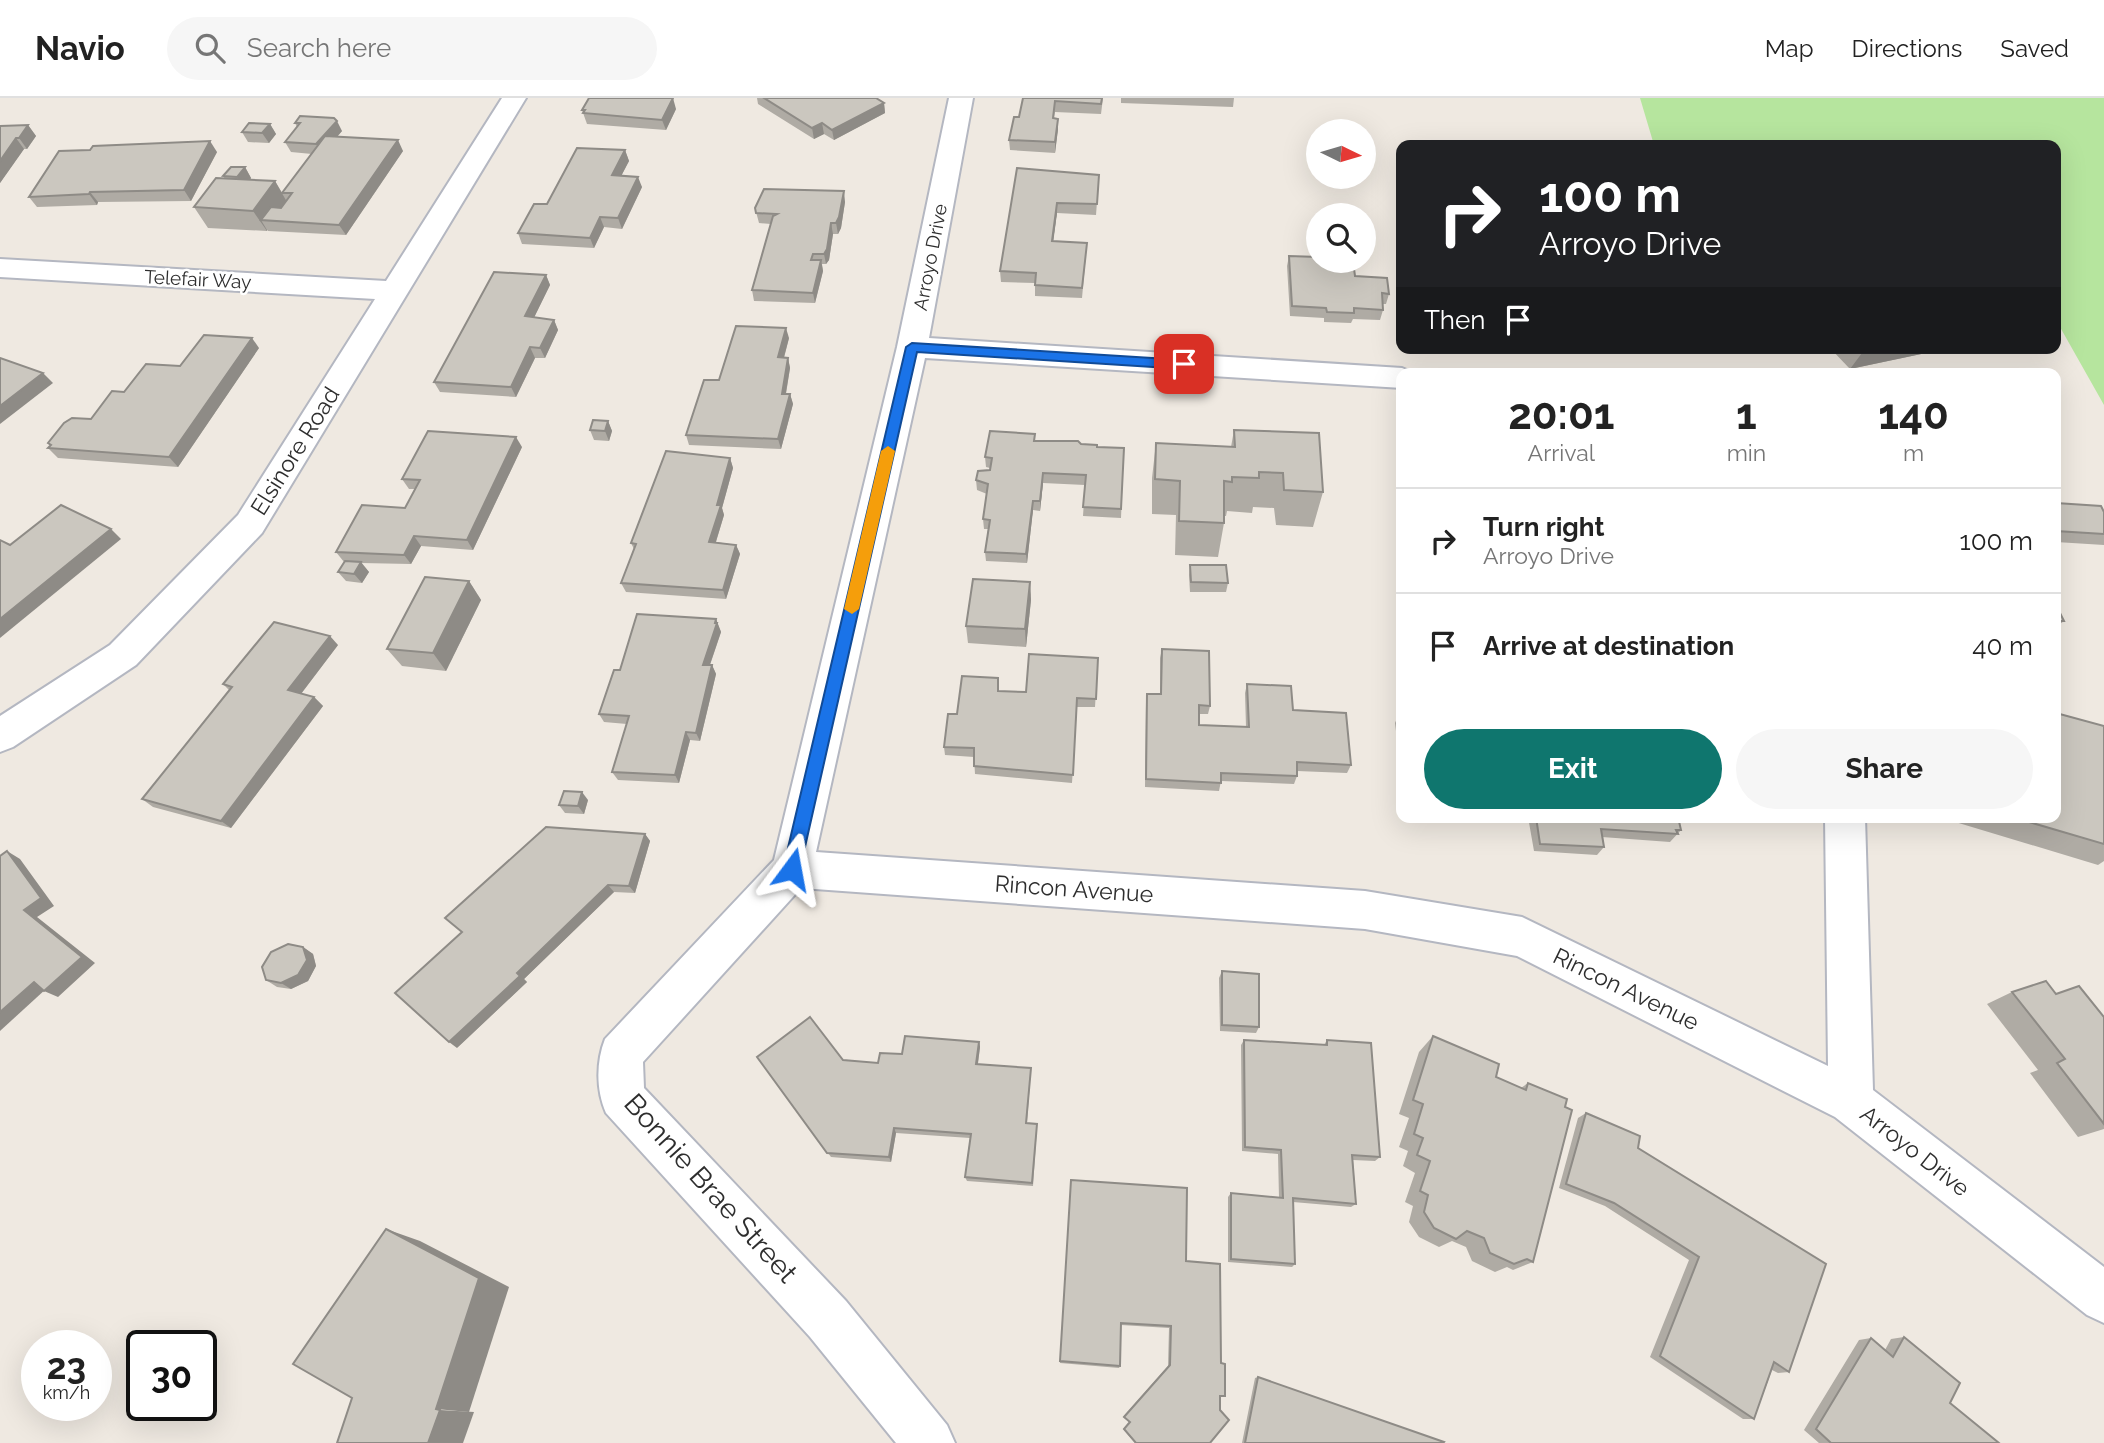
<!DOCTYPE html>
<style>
:root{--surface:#fff;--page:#f6f6f6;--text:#222;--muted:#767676;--line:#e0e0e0;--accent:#0f766e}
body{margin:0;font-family:Raleway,sans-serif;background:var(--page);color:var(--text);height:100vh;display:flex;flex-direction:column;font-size:26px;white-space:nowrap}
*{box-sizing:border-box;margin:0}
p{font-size:23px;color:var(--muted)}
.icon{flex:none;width:38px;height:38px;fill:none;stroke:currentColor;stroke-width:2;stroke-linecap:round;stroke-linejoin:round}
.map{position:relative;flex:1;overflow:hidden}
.sheet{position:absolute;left:1396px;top:270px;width:665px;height:455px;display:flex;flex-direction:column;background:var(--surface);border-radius:14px;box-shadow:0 7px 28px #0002}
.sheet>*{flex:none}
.top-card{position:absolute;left:1396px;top:42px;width:665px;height:214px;border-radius:14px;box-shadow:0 7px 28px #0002;background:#202124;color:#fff;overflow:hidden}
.needle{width:46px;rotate:95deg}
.tools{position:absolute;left:1306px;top:21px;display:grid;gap:14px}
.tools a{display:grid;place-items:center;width:70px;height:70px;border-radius:50%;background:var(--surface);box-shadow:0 7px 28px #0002;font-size:35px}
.speed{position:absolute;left:21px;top:1232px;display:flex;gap:14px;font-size:35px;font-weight:700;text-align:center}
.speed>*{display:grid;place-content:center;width:91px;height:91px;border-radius:50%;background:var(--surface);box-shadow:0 7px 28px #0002;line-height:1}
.speed small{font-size:18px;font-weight:400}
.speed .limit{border:4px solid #111;border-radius:10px;background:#fff;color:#111}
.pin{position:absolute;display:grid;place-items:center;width:60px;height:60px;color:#fff;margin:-30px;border-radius:14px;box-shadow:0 4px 10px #0006}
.me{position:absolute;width:77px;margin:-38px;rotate:13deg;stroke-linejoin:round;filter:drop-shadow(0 0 5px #0008)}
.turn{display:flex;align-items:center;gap:24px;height:147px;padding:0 28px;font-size:32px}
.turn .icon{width:91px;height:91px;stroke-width:2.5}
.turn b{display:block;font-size:49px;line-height:60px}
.then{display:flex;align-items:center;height:66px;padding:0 28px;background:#0003;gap:14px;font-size:26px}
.eta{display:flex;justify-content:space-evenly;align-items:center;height:119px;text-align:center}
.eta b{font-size:42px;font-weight:700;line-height:49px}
.button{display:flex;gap:14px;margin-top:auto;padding:14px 28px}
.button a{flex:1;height:80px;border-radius:42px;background:var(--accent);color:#fff;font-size:28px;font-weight:700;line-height:80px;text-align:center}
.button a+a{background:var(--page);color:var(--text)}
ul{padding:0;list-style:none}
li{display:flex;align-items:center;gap:21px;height:105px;padding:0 28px;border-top:2px solid var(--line)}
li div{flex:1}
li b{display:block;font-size:26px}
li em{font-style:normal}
header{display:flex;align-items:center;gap:42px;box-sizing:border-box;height:98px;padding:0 35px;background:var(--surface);border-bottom:2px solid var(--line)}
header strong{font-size:33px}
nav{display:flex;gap:38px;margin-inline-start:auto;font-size:24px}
.search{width:490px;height:63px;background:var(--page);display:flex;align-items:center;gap:18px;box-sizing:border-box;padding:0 24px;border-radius:38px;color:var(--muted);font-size:26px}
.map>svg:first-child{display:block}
</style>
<header>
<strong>Navio</strong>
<div class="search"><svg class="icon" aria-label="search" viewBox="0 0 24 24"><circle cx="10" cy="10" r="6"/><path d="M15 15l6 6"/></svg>Search here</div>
<nav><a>Map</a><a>Directions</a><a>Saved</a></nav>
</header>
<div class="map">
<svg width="2104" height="1345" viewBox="0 0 2104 1345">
<rect width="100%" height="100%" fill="#efe9e1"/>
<polygon fill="#b6e59e" points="1640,0 2104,0 2104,307 2056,222 2056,47 1654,47"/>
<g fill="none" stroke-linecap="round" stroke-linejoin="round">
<g stroke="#b4b7c1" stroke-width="4">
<g id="minor">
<polygon points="502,0 526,0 262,435 136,567 13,649 0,654 0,618 110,547 238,417 375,201 0,179 0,161 386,183"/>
<path d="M949 0H973L929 240 1402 270 1414 275H1402V290L925 260 816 754 1365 793 1522 819 1828 968 1825 719H1865L1873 992 2104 1169V1225L2087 1217 1835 1019 1517 858 1365 831 801 790 643 964 644 990 846 1203 947 1327 955 1345H896L810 1239 606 1015C596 992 596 964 605 941L774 762 897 249Z"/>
</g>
</g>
<use href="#minor" fill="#fff" fill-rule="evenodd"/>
</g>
<g fill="#afaba4">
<polygon points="757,0 876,0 884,5 885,15 834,42 824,36 814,41 758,6"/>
<polygon points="1023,0 1103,0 1101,16 1055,14 1054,20 1058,21 1058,31 1055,55 1010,52 1009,42 1019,19"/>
<polygon points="1121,0 1234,0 1233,9 1121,5"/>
<polygon points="676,11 666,32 587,26 582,12"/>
<polygon points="300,18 342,33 337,39 403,53 346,137 268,133 267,132 267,133 208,130 194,109 225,81 223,78 245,69 251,80 250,82 275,83 287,103 282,95 312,56 291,54 285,44 297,29 295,25"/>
<polygon points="270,26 276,36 269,45 248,44 242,34"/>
<polygon points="28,27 36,38 27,51 24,51 0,85 0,28"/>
<polygon points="90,52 217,54 191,103 98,104 97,107 37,109 29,99"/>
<polygon points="625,52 629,63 621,78 642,89 622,131 604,129 594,150 522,146 518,135 547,106"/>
<polygon points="1017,70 1099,77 1096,117 1057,115 1053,143 1087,145 1082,200 1035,198 1035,185 1001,184 1000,173"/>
<polygon points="845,104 841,130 838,136 833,136 829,162 826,166 822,166 823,173 815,205 754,203 752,192 771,126 759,125 755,110"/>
<polygon points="1289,158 1355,178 1389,196 1386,206 1383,206 1383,212 1380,222 1353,221 1351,225 1324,224 1324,220 1290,218 1287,168"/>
<polygon points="546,177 550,187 534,219 554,222 558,232 545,260 535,260 516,299 440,294 434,284"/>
<polygon points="789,240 784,260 788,260 790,270 786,296 790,296 793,306 781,351 689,347 686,337 719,282"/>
<polygon points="259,250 178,369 58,360 48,350 51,348 48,345 91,321 124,294 180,268"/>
<polygon points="1830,250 1929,250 1926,255 1850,271"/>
<polygon points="608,323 612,333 609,343 594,342 590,332"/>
<polygon points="1234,332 1323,394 1313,429 1276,427 1274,410 1253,409 1252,415 1227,413 1226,418 1224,418 1224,425 1218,459 1175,457 1176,417 1152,416 1152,380 1156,345 1231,349"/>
<polygon points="1035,343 1081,346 1097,349 1124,350 1121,420 1083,418 1085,387 1043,385 1040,413 1033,412 1027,465 986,463 985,454 988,431 984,431 983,421 987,396 977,392 976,382 990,372 990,370 986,369 985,359"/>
<polygon points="522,349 473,452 421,448 411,466 361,465 369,474 362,485 346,483 338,474 344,464 336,454 405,410 415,391 409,391 402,381"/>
<polygon points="730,360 733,370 722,410 724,417 716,444 736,447 740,456 726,501 626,494 621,485 634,451 631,445"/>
<polygon points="2056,405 2104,414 2104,447 2056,444"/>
<polygon points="1190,467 1228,485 1226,494 1190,494 1189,477"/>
<polygon points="469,483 481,502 446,573 402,568 387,551"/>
<polygon points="1030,484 1031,502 1026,549 968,545 966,528"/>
<polygon points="2056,507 2064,523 2056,529"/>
<polygon points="716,521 721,534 710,567 712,567 716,576 700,643 690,642 679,685 618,682 612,674 627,626 604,624 599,616 620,572"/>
<polygon points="338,547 301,596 314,599 323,608 231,730 153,709 142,701 229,592 223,586"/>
<polygon points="1162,551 1210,608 1208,616 1199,616 1199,627 1246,629 1245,595 1247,586 1293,612 1351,667 1347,675 1297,673 1297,678 1294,686 1221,683 1219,693 1145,689 1146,604 1147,596 1160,596 1160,560"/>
<polygon points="1098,560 1095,609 1077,609 1072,685 975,676 974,659 945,657 944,649 957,616 998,580 999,593 1026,594"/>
<polygon points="1399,616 1402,616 1402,656 1399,656 1395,625"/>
<polygon points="2104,628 2104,763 2098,767 1952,723 1952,719 2056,719"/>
<polygon points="588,702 584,716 565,715 559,707"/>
<polygon points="1528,719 1678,719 1681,732 1670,744 1602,739 1604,749 1597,757 1534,753"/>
<polygon points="645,736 650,743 635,795 614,794 524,881 527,884 457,950"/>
<polygon points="303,849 313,856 316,868 308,883 291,891 277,889 266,882"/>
<polygon points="1222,873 1259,929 1256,935 1220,933 1219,880"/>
<polygon points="2012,894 2056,896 2104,919 2104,1031 2078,1039 2030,975 2038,972 1987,906"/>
<polygon points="1433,938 1496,979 1521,990 1528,985 1533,1164 1513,1172 1507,1169 1495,1174 1472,1163 1466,1149 1452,1143 1439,1149 1419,1139 1409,1124 1413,1108 1405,1104 1415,1075 1403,1068 1408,1053 1399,1049 1409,1020 1399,1016 1419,954"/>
<polygon points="1244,942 1324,947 1327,942 1380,1059 1375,1063 1353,1062 1356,1106 1351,1109 1293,1104 1295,1166 1292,1169 1228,1164 1228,1099 1231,1095 1279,1100 1278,1056 1242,1053 1241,947"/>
<polygon points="979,944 980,949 978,966 1031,970 1027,1025 1037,1026 1037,1030 1033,1088 967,1083 965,1079 970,1040 896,1035 891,1064 831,1059 757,959 878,965 902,956"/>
<polygon points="1586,1015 1638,1050 1789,1274 1778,1275 1772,1272 1754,1321 1743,1321 1650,1259 1689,1162 1605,1108 1559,1090 1578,1020"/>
<polygon points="1071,1082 1186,1163 1221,1265 1225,1298 1220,1299 1210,1345 1135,1345 1123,1331 1129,1324 1123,1319 1168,1268 1169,1230 1121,1227 1120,1268 1119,1270 1060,1265"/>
<polygon points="1904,1239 1950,1305 1999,1345 1819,1345 1804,1332 1859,1242 1871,1240 1885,1252 1891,1241"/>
<polygon points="1258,1279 1443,1345 1242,1345 1255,1280"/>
</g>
<g fill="#8e8b86">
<polygon points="673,0 676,11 666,32 662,22"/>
<polygon points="884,5 885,15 834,42 832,32"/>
<polygon points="1058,21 1058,31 1055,55 1055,44"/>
<polygon points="337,23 342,33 322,56 316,46"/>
<polygon points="822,25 824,36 814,41 812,30"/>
<polygon points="270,26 276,36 269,45 262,35"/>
<polygon points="28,27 36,38 27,51 19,40"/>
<polygon points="16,40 24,51 0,85 0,63"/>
<polygon points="398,42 403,53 346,137 339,127"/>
<polygon points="210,43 217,54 191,103 184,92"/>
<polygon points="625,52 629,63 616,88 612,77"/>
<polygon points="245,69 251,80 244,89 237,79"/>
<polygon points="638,79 642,89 622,131 618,120"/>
<polygon points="275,83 287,104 274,123 261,122 267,132 267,133 253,113"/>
<polygon points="844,93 845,104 841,130 838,136 836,125"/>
<polygon points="90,94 98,104 97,107 89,96"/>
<polygon points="1057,105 1057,115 1052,153 1052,143"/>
<polygon points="600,119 604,129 594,150 590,140"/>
<polygon points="831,125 833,136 829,162 826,166 824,156"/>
<polygon points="821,162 823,173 815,205 813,195"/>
<polygon points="546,177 550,187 530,228 525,218"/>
<polygon points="554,222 558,232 545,260 540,250"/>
<polygon points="786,230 789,240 781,270 778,259"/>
<polygon points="252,240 259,250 178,369 169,359"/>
<polygon points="530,249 535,260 516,299 511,289"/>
<polygon points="1870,250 1929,250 1926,255 1850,271 1865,251"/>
<polygon points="788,260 790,270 784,306 782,296"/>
<polygon points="43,275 53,285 0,326 0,308"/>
<polygon points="790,296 793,306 781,351 778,341"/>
<polygon points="608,323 612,333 609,343 605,333"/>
<polygon points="516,339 522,349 473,452 467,442"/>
<polygon points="730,360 733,370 722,410 724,417 713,453 709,444 717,407"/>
<polygon points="1043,375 1043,385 1040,413 1040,403"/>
<polygon points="1033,403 1033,412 1027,465 1026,456"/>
<polygon points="111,431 121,441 0,540 0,521"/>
<polygon points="414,438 421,448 411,466 404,457"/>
<polygon points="736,447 740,456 726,501 723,492"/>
<polygon points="361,464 369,474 362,485 354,476"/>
<polygon points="469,483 481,502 446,573 433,555"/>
<polygon points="1030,484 1031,502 1026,549 1025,531"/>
<polygon points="716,521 721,534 707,575 703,567"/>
<polygon points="330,538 338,547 297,601 288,592"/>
<polygon points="712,567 716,576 700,643 696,635"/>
<polygon points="314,599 323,608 231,730 221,723"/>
<polygon points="686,634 690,642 679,685 675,677"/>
<polygon points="582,694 588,702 584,716 578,708"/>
<polygon points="645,736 650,743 635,795 629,788"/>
<polygon points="7,753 20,761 54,808 37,819 95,865 58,899 44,893 24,812"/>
<polygon points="608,787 614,794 524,881 527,884 457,950 449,944 517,875"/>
<polygon points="303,849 313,856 316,868 308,883 291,891 281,885"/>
<polygon points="34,884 47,890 0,933 0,914"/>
<polygon points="979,944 980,949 977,971 976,966"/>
<polygon points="894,1030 896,1035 891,1064 889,1059"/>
<polygon points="386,1131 420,1143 509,1189 469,1314 436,1311"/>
<polygon points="440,1312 474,1314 463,1345 428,1345"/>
</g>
<g fill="#cbc7bf" stroke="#8e8b86" stroke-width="2">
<polygon points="589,0 673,0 662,22 583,15 585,12 582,12"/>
<polygon points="764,0 876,0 884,5 832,32 822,25 812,30"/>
<polygon points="1023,0 1102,0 1101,6 1055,3 1053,20 1058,21 1055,44 1009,42 1014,19 1019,19"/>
<polygon points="300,18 334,20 337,23 316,46 285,44 300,25 295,25"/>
<polygon points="249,25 270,26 262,35 242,34"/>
<polygon points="28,27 19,40 16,40 0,63 0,28"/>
<polygon points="325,38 398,42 339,127 261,122 271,109 281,110 292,95 282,95"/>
<polygon points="210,43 184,92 90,94 89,96 29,99 59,53 90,52 93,48"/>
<polygon points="577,50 625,52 612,77 638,79 618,120 600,119 590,140 518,135 534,106 547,106"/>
<polygon points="231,69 245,69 237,79 223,78"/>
<polygon points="1017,70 1099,77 1097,106 1057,105 1052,143 1087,145 1082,190 1035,187 1036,175 1000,173"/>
<polygon points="216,80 275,83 253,113 194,109"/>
<polygon points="764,91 844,93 839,119 836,125 831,125 827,151 824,156 813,156 811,162 821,162 813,195 752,192 773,118 777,116 756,115 755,110"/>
<polygon points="1289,158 1318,159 1318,163 1353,163 1355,178 1387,180 1389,196 1382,195 1383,212 1354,210 1354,215 1327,214 1326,210 1292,208"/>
<polygon points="494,174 546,177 525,218 554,222 540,250 530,249 511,289 434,284"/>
<polygon points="736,228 786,230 778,259 788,260 782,296 790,296 778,341 686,337 704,282 719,282"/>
<polygon points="204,237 252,240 169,359 48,350 51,347 48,345 64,325 72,320 91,321 112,293 124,294 146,266 180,268"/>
<polygon points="0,260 43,275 0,308"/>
<polygon points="593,322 608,323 605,333 590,332"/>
<polygon points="1234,332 1319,335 1323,394 1284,392 1283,375 1259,374 1259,380 1232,379 1232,384 1224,383 1224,425 1179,423 1180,383 1155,381 1156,345 1235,349"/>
<polygon points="428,333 516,339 467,442 414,438 404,457 336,454 362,407 405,410 420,382 402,381"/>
<polygon points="990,333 1035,336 1034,343 1078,343 1081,346 1097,347 1097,349 1124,350 1121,411 1083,409 1086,377 1043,375 1040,403 1033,403 1026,456 985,454 990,422 983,421 988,386 976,382 978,373 990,372 992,360 985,359"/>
<polygon points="666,353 730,360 717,407 721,407 709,444 736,447 723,492 621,485 636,446 631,445"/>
<polygon points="2056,405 2101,408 2104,414 2104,436 2056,433"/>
<polygon points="61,407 111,431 0,521 0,442 10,447"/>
<polygon points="345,463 361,464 354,476 338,474"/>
<polygon points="1190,467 1226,467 1228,485 1191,484"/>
<polygon points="425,479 469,483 433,555 387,551"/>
<polygon points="973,481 1030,484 1025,531 966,528"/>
<polygon points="2056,507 2064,523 2056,523"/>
<polygon points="637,516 716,521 715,525 717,525 703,567 712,567 696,635 686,634 675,677 612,674 629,618 599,616 614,572 620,572"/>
<polygon points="274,524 330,538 288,592 314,599 221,723 142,701 232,589 223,586"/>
<polygon points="1162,551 1209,553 1210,608 1199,607 1199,627 1249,629 1247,586 1291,588 1293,612 1346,615 1351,667 1297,664 1297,678 1221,675 1221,685 1146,681 1147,596 1161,596"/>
<polygon points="1029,556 1098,560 1096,601 1077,600 1073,677 974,668 974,650 944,649 948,616 957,616 962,578 998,580 998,593 1026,594"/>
<polygon points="2056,615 2104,628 2104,746 2012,719 2056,719"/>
<polygon points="1399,616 1402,616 1402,639"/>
<polygon points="564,693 582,694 578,708 559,707"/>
<polygon points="1536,719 1678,719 1681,732 1676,732 1678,736 1601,731 1604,749 1540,746"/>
<polygon points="546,729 645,736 629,788 608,787 517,875 520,878 449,944 395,895 462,834 445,820"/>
<polygon points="7,753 41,800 24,812 82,859 44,893 34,884 0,914 0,758"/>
<polygon points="288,846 303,849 307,862 298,877 281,885 266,882 262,869 271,854"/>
<polygon points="1222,873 1259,876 1259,929 1222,927"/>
<polygon points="2046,883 2056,896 2079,888 2104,919 2104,1026 2057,965 2065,961 2012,894"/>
<polygon points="810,919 843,962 878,965 880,955 902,956 905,938 979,944 976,966 1031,970 1026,1025 1037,1026 1032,1085 965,1079 971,1036 894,1030 889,1059 827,1055 757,959"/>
<polygon points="1433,938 1499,966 1496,979 1526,992 1528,985 1567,1001 1565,1009 1572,1012 1533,1164 1527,1161 1514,1166 1490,1155 1484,1140 1467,1133 1456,1141 1434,1130 1424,1114 1428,1097 1420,1093 1430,1063 1417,1057 1423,1040 1414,1036 1423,1006 1413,1002"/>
<polygon points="1244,942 1327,947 1327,942 1371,945 1380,1059 1352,1057 1356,1106 1293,1100 1295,1166 1231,1161 1231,1095 1283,1100 1281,1052 1245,1049"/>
<polygon points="1586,1015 1640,1038 1638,1050 1826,1166 1789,1274 1774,1264 1754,1321 1660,1258 1699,1159 1614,1105 1566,1086"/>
<polygon points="1071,1082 1187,1090 1186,1163 1220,1166 1221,1265 1225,1266 1225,1298 1220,1298 1220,1312 1229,1322 1210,1345 1136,1345 1124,1331 1130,1324 1124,1319 1170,1267 1171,1228 1121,1225 1120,1268 1060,1263"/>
<polygon points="386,1131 479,1180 436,1311 440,1312 428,1345 337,1345 352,1300 293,1266"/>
<polygon points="1904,1239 1960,1285 1950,1305 1999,1345 1831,1345 1816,1331 1871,1240 1893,1259"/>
<polygon points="1258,1279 1444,1344 1443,1345 1245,1345"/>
</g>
<polygon fill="#1a73e8" stroke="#114b97" stroke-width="2" points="912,245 1184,262 1190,266 1184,271 917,254 800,771 798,776 792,779 786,776 783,771 906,249"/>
<polygon fill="#f59e0b" points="888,348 895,353 859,511 852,516 844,511 881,353"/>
<g text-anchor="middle" stroke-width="5" stroke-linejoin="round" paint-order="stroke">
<g font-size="19" fill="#2e2e2e" stroke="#fff">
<text transform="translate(930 159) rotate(-79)" y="7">Arroyo Drive</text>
<text transform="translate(198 181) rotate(3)" y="7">Telefair Way</text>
</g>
<g font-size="23" fill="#2e2e2e" stroke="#fff">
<text transform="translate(295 353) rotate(-58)" y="8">Elsinore Road</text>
<text transform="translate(1074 791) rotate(4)" y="8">Rincon Avenue</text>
<text transform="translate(1626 891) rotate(26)" y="8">Rincon Avenue</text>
<text transform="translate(1915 1053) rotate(38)" y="8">Arroyo Drive</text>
</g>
<g font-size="28" fill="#2e2e2e" stroke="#fff">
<text transform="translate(711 1090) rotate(48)" y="10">Bonnie Brae Street</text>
</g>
</g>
</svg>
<div class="tools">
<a><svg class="needle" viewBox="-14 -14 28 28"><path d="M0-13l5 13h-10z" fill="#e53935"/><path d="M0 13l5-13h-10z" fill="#767676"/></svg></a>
<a><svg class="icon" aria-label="search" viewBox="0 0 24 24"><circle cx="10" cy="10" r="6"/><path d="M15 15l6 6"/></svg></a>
</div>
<div class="speed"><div>23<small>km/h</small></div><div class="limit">30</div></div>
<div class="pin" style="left:1184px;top:266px;background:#d93025"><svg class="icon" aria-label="arrive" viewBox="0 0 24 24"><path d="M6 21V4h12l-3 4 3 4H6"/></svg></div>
<svg class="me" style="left:792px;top:771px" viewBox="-20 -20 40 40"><path d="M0-17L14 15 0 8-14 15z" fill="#1a73e8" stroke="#fff" stroke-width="4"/></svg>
<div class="top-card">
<div class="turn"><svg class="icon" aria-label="right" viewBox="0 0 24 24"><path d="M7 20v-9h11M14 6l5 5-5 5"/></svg><div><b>100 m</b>Arroyo Drive</div></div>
<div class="then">Then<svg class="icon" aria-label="arrive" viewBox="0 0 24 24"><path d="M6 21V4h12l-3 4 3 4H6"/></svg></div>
</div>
<section class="sheet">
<div class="eta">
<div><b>20:01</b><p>Arrival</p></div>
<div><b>1</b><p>min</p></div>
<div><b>140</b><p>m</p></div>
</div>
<ul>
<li><svg class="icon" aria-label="right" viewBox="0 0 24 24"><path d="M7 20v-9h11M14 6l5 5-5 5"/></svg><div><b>Turn right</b><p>Arroyo Drive</p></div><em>100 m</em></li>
<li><svg class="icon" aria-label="arrive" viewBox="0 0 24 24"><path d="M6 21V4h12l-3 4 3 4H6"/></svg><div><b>Arrive at destination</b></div><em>40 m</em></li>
</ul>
<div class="button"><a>Exit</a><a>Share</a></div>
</section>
</div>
